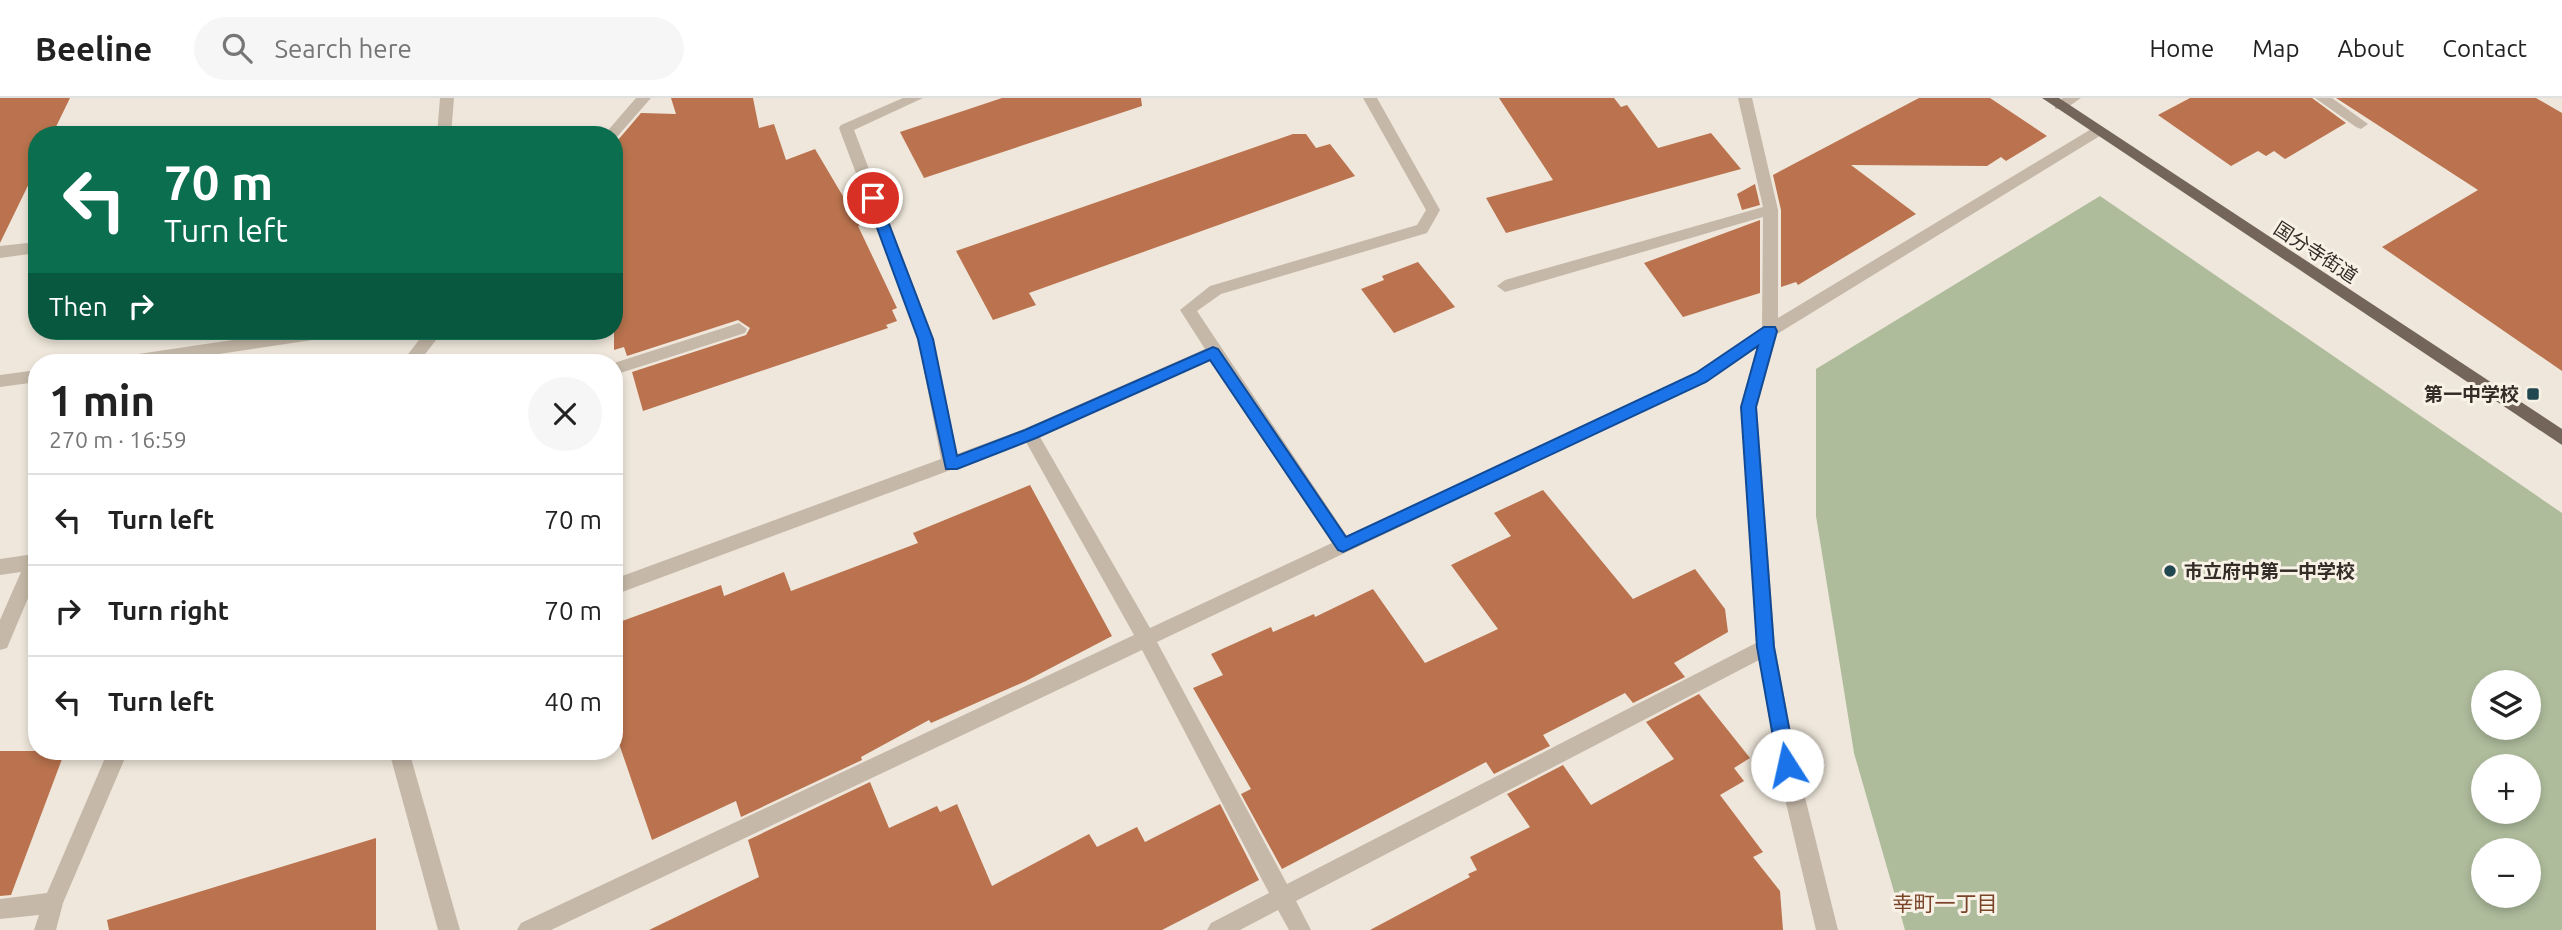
<!DOCTYPE html>
<meta charset="utf-8">
<style>
:root{--surface:#fff;--page:#f6f6f6;--text:#222;--muted:#767676;--line:#e0e0e0}
body{margin:0;font-family:Ubuntu,"Noto Sans JP",sans-serif;background:var(--page);color:var(--text);height:100vh;display:flex;flex-direction:column;font-size:26px;white-space:nowrap}
*{box-sizing:border-box;margin:0}
p{font-size:23px;color:var(--muted)}
.icon{flex:none;width:38px;height:38px;fill:none;stroke:currentColor;stroke-width:2;stroke-linecap:round;stroke-linejoin:round}
.map{position:relative;flex:1;overflow:hidden}
.side{position:absolute;left:28px;top:256px;width:595px;height:406px;display:flex;flex-direction:column;background:var(--surface);border-radius:28px;box-shadow:0 4px 10px #0003}
.side>*{flex:none}
.top-card{position:absolute;left:28px;top:28px;width:595px;height:214px;border-radius:28px;box-shadow:0 4px 10px #0003;background:#0b6e4f;color:#fff;overflow:hidden}
.fabs{position:absolute;left:2471px;top:572px;display:grid;gap:14px}
.fabs a{display:grid;place-items:center;width:70px;height:70px;border-radius:50%;background:var(--surface);box-shadow:0 4px 10px #0003;font-size:35px}
.pin{position:absolute;display:grid;place-items:center;width:60px;height:60px;color:#fff;margin:-30px;border:4px solid #fff;border-radius:50%;box-shadow:0 2px 7px #0007}
.me{position:absolute;width:77px;margin:-38px;rotate:350deg;stroke-linejoin:round;filter:drop-shadow(0 0 5px #0008)}
.turn{display:flex;align-items:center;gap:24px;height:147px;padding:0 21px;font-size:32px}
.turn .icon{width:91px;height:91px;stroke-width:2.5}
.turn b{display:block;font-size:49px;line-height:60px}
.then{display:flex;align-items:center;height:66px;padding:0 21px;background:#0003;gap:14px;font-size:26px}
.round{display:grid;place-items:center;flex:none;width:74px;height:74px;border-radius:37px;background:var(--page)}
.headline{display:flex;align-items:center;justify-content:space-between;height:119px;padding:0 21px}
h1{font-size:42px;font-weight:700;line-height:52px}
ul{padding:0;list-style:none}
li{display:flex;align-items:center;gap:21px;height:91px;padding:0 21px;border-top:2px solid var(--line)}
li div{flex:1}
li b{display:block;font-size:26px}
li em{font-style:normal}
header{display:flex;align-items:center;gap:42px;box-sizing:border-box;height:98px;padding:0 35px;background:var(--surface);border-bottom:2px solid var(--line)}
header strong{font-size:33px}
nav{display:flex;gap:38px;margin-inline-start:auto;font-size:24px}
.search{width:490px;height:63px;background:var(--page);display:flex;align-items:center;gap:18px;box-sizing:border-box;padding:0 24px;border-radius:38px;color:var(--muted);font-size:26px}
.map>svg:first-child{display:block}
</style>
<header>
<strong>Beeline</strong>
<div class="search"><svg class="icon" aria-label="search" viewBox="0 0 24 24"><circle cx="10" cy="10" r="6"/><path d="M15 15l6 6"/></svg>Search here</div>
<nav><a>Home</a><a>Map</a><a>About</a><a>Contact</a></nav>
</header>
<div class="map">
<svg width="2562" height="832" viewBox="0 0 2562 832">
<rect width="100%" height="100%" fill="#efe7db"/>
<path fill="#aebc9c" fill-rule="evenodd" d="M2100 98 2562 415V832H1905L1854 655 1816 418V271ZM2483 584H2529V630H2483ZM2483 668H2529V714H2483ZM2483 752H2529V798H2483Z"/>
<g fill="#ba734e">
<polygon points="0,0 70,0 52,37 37,37 37,69 0,145"/>
<polygon points="671,0 753,0 759,30 774,26 786,62 815,51 860,127 858,128 897,210 892,212 897,223 886,227 888,230 643,313 632,274 746,237 750,230 738,222 627,258 624,249 614,252 614,42 618,42 641,15 676,16"/>
<polygon points="1002,0 1141,0 1142,8 924,80 900,34"/>
<polygon points="1499,0 1614,0 1621,9 1627,7 1658,50 1711,35 1741,71 1506,135 1486,100 1553,82"/>
<polygon points="1919,0 1990,0 2047,38 2006,63 2001,59 1987,68 1851,67 1916,116 1798,187 1796,184 1781,189 1781,112 1773,77"/>
<polygon points="2190,0 2312,0 2346,25 2285,61 2274,53 2266,58 2258,53 2231,68 2158,17"/>
<polygon points="2336,0 2536,0 2562,15 2562,273 2382,149 2478,92"/>
<polygon points="1293,36 1306,36 1316,50 1330,46 1355,78 1029,195 1036,207 993,222 956,153"/>
<polygon points="1755,86 1760,107 1742,112 1737,96"/>
<polygon points="1760,122 1760,195 1683,219 1644,165"/>
<polygon points="1418,164 1455,209 1394,235 1361,191 1384,182 1382,178"/>
<polygon points="1030,387 1112,538 1026,583 931,625 929,622 861,659 862,662 741,719 736,703 652,742 614,631 614,526 721,487 724,498 784,474 791,493 918,445 913,435"/>
<polygon points="1543,392 1633,501 1695,471 1725,511 1728,534 1674,565 1685,579 1633,605 1625,595 1543,637 1550,648 1494,676 1486,664 1282,771 1241,696 1251,691 1193,590 1223,577 1211,556 1271,529 1273,534 1314,516 1315,519 1373,491 1425,565 1498,531 1451,467 1511,438 1494,415"/>
<polygon points="1699,596 1750,660 1734,670 1744,683 1720,697 1763,754 1753,759 1780,793 1783,832 1370,832 1470,779 1468,776 1477,772 1470,759 1530,729 1507,696 1563,667 1591,707 1674,661 1646,624"/>
<polygon points="0,653 65,653 11,797 0,798"/>
<polygon points="870,684 889,730 937,708 940,714 957,706 992,788 1089,736 1097,749 1137,729 1145,744 1220,706 1259,782 1162,832 649,832 759,779 748,742"/>
<polygon points="376,740 376,832 109,832 107,822"/>
</g>
<g fill="none" stroke-linecap="round" stroke-linejoin="round">
<g fill="#c5b8a8" fill-rule="evenodd">
<polygon points="440,0 454,0 451,37 437,37"/>
<polygon points="636,0 651,0 616,40 614,37 604,37"/>
<path d="M903 0H923L854 32 934 241 957 356 1024 331 1205 251 1180 212 1210 188 1417 127 1426 112 1363 0H1377L1440 112 1427 135 1221 196 1197 213 1347 438 1695 275 1762 230 1763 119 1505 194 1497 188 1505 182 1763 109 1738 0H1752L1778 112V220L2093 30H2103V36L1777 236 1757 309 1775 549 1797 667 1838 832H1816L1777 667 1759 562 1296 803 1311 832H1289L1278 812 1240 832H1207L1211 825 1269 795 1142 552 551 832H517L521 825 1134 537 1026 344 614 497V481L941 361 918 241 839 30 841 27ZM1757 249 1741 309 1756 545 1287 786 1157 544 1707 283ZM1212 262 1332 445 1150 530 1040 339Z"/>
<polygon points="2063,0 2081,0 2065,11 2055,11 2055,5"/>
<polygon points="2315,0 2332,0 2368,26 2361,31 2356,29"/>
<polygon points="37,144 37,155 0,160 0,148"/>
<polygon points="739,225 747,231 745,235 614,277 614,265"/>
<polygon points="293,233 340,233 332,239 165,264 117,264 125,258"/>
<polygon points="426,233 443,233 419,264 402,264"/>
<polygon points="37,272 37,284 0,289 0,277"/>
<polygon points="34,456 37,457 37,479 7,550 0,552 0,522 21,474 0,477 0,461"/>
<polygon points="108,653 128,653 63,805 56,832 34,832 39,817 0,821 0,801 47,795"/>
<polygon points="389,653 409,653 460,832 438,832"/>
</g>
<polygon fill="#73655a" fill-rule="evenodd" points="2042,0 2059,0 2562,331 2562,347"/>
</g>
<polygon fill="#1a73e8" stroke="#114b97" stroke-width="2" points="873,96 879,100 933,241 957,358 1025,332 1213,249 1218,251 1346,439 1696,275 1764,229 1775,229 1777,233 1756,309 1774,549 1796,667 1793,673 1787,675 1780,673 1778,667 1757,549 1741,309 1758,248 1706,284 1343,454 1338,452 1210,262 1036,340 957,371 946,371 918,241 866,100"/>
<g fill="#214850" stroke="#f7f1e6" stroke-width="2.5">
<rect x="2526" y="289" width="14" height="14" rx="3.5"/>
<circle cx="2170" cy="473" r="7"/>
</g>
<g text-anchor="middle" stroke-width="6" stroke-linejoin="round" paint-order="stroke">
<g font-size="19" fill="#332c27" stroke="#f7f1e6">
<text transform="translate(2316 154) rotate(33)" y="7">国分寺街道</text>
</g>
<g font-size="19" font-weight="bold" fill="#332c27" stroke="#f7f1e6" text-anchor="end">
<text x="2519" y="303">第一中学校</text>
<text x="2184" y="480" text-anchor="start">市立府中第一中学校</text>
</g>
<g font-size="21" fill="#7a4429" stroke="#f7f1e6">
<text x="1945" y="813">幸町一丁目</text>
</g>
</g>
</svg>
<div class="fabs">
<a><svg class="icon" aria-label="layers" viewBox="0 0 24 24"><path d="M12 4l9 5-9 5-9-5zM3 14l9 5 9-5"/></svg></a>
<a>+</a>
<a>−</a>
</div>
<div class="pin" style="left:873px;top:100px;background:#d93025"><svg class="icon" aria-label="arrive" viewBox="0 0 24 24"><path d="M6 21V4h12l-3 4 3 4H6"/></svg></div>
<svg class="me" style="left:1787px;top:667px" viewBox="-20 -20 40 40"><circle r="19" fill="#fff"/><path d="M0-13L10 11 0 6-10 11z" fill="#1a73e8"/></svg>
<div class="top-card">
<div class="turn"><svg class="icon" aria-label="left" viewBox="0 0 24 24"><path d="M17 20v-9H6M10 6l-5 5 5 5"/></svg><div><b>70 m</b>Turn left</div></div>
<div class="then">Then<svg class="icon" aria-label="right" viewBox="0 0 24 24"><path d="M7 20v-9h11M14 6l5 5-5 5"/></svg></div>
</div>
<section class="side">
<div class="headline"><div><h1>1 min</h1><p>270 m · 16:59</p></div><a class="round"><svg class="icon" aria-label="close" viewBox="0 0 24 24"><path d="M6 6l12 12M18 6L6 18"/></svg></a></div>
<ul>
<li><svg class="icon" aria-label="left" viewBox="0 0 24 24"><path d="M17 20v-9H6M10 6l-5 5 5 5"/></svg><div><b>Turn left</b></div><em>70 m</em></li>
<li><svg class="icon" aria-label="right" viewBox="0 0 24 24"><path d="M7 20v-9h11M14 6l5 5-5 5"/></svg><div><b>Turn right</b></div><em>70 m</em></li>
<li><svg class="icon" aria-label="left" viewBox="0 0 24 24"><path d="M17 20v-9H6M10 6l-5 5 5 5"/></svg><div><b>Turn left</b></div><em>40 m</em></li>
</ul>
</section>
</div>
